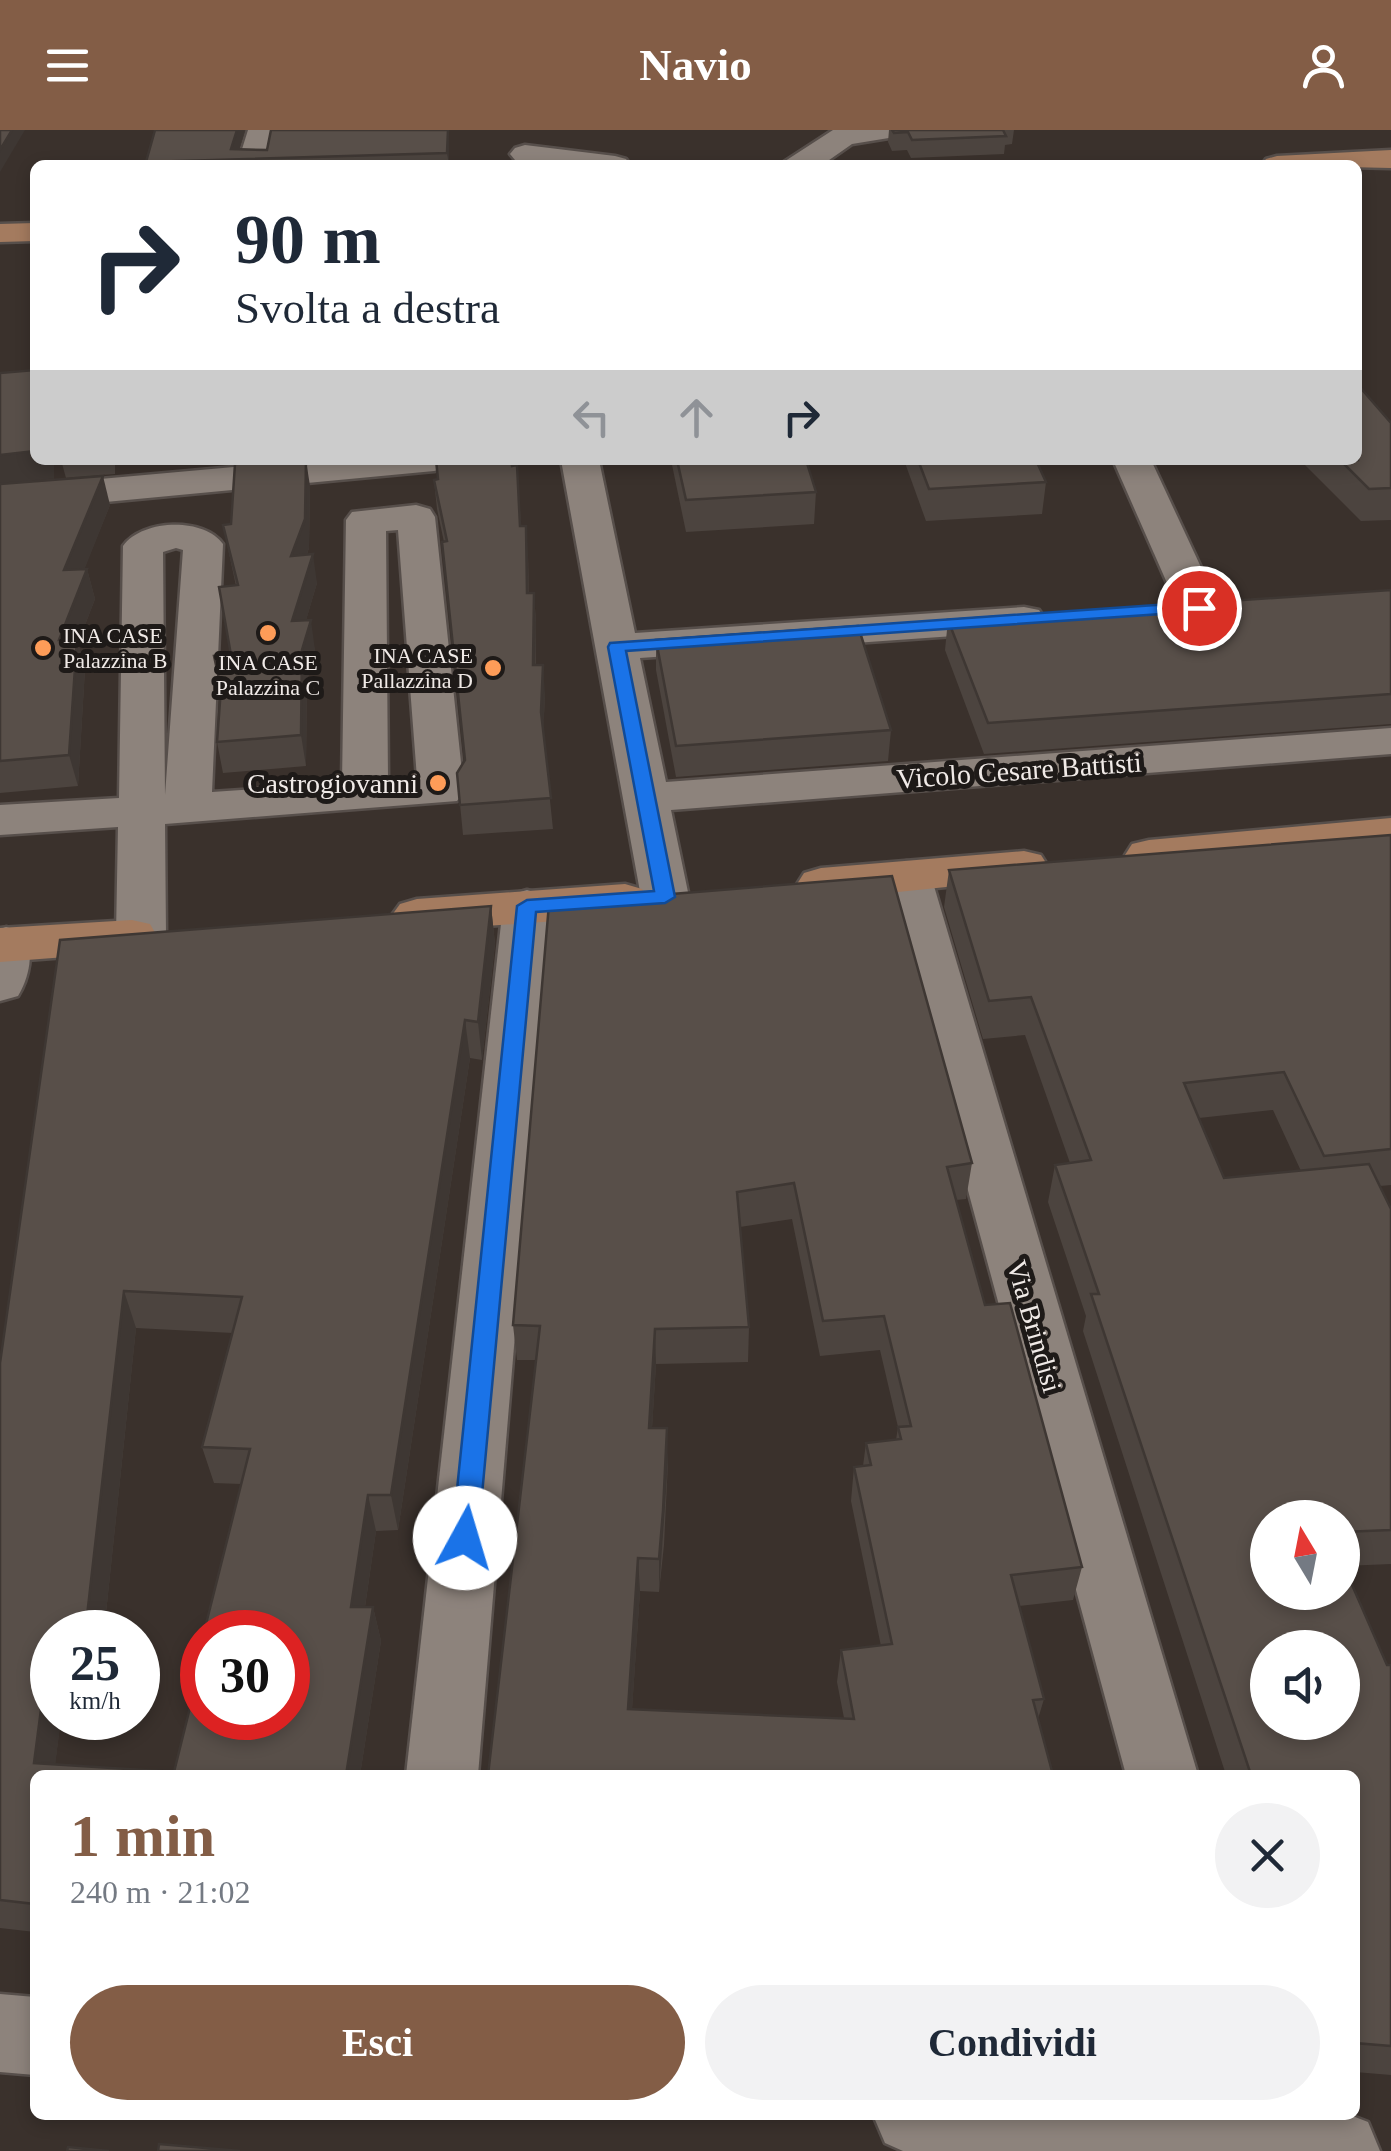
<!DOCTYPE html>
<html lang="it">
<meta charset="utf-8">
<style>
:root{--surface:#fff;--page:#f2f2f3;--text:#1f2937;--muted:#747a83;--accent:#835d46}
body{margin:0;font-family:Georgia,serif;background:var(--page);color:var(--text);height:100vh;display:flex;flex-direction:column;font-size:38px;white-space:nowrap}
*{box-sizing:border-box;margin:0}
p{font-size:32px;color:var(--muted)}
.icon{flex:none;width:55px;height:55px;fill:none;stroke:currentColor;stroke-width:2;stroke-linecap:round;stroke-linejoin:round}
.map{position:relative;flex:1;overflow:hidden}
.drawer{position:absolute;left:30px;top:1640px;width:1330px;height:350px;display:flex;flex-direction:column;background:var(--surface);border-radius:15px;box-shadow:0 5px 15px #0003}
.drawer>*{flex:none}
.banner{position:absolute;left:30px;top:30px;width:1332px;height:305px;border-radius:15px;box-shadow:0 5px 15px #0003;background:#fff;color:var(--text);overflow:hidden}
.needle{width:65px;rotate:350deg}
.tools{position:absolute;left:1250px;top:1370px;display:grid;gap:20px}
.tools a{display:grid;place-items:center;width:110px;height:110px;border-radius:50%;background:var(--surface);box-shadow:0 5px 15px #0003;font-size:50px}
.speed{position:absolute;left:30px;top:1480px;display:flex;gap:20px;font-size:50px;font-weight:700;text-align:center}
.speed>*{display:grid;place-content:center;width:130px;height:130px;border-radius:50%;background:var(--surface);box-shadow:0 5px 15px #0003;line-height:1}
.speed small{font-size:25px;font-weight:400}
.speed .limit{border:15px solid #d22;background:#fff;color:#111}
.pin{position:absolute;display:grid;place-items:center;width:85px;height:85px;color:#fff;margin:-42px;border:5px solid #fff;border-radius:50%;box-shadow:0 2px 10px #0007}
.me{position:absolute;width:110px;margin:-55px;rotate:6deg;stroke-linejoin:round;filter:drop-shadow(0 0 8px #0008)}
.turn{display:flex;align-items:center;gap:35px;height:210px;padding:0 40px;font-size:45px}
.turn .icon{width:130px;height:130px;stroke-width:2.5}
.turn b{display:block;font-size:70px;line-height:85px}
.lanes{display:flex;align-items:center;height:95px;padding:0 40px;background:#0003;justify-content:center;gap:50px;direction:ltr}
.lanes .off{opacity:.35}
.round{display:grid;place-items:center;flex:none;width:105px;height:105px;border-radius:52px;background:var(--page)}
.summary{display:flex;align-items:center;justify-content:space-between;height:170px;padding:0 40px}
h1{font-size:60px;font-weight:700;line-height:75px;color:var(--accent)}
.primary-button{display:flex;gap:20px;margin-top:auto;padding:20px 40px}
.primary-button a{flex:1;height:115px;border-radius:60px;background:var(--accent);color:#fff;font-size:40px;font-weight:700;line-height:115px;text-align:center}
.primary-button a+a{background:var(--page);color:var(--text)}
header{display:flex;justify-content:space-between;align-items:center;height:130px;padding:0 40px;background:var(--accent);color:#fff;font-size:45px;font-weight:700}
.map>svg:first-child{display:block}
</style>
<header><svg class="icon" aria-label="menu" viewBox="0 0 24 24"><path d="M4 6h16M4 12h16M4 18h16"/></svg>Navio<svg class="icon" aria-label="person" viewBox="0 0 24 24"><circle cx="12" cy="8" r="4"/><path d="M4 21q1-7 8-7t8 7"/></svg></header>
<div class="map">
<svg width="1391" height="2021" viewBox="0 0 1391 2021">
<rect width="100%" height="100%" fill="#3a312c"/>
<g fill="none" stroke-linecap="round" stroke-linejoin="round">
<g stroke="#574f4b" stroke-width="5">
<g id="minor">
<polygon points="248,0 276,0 267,35 237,35"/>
<polygon points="833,0 905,0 901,6 852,14 822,35 779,35"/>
<polygon points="525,15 615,26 626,29 630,35 542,35 515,30 510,24 515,18"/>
<polygon points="311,330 453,330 447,338 434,341 0,382 0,358"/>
<polygon points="561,330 599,330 635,503 1024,477 1039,480 1045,489 1039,498 1024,501 640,528 666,652 1391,598 1391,624 671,680 689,767 682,778 665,783 648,778 641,767"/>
<polygon points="1113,330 1151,330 1220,478 1214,487 1199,490 1184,487 1178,478"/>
<path d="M416 375 430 379 435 387 464 661 457 671 165 694 166 805 159 817 141 821 123 817 116 805 118 697 0 705V675L119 668 123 416C142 389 204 387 223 414L212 662 342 653 346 390 352 382ZM398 400 417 648 388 650 386 401ZM176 418 183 420 165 665 163 422Z"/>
<polygon points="907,731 924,735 931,746 1198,1645 1126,1645 883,746 890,735"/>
<polygon points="527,760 544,765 551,776 478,1645 406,1645 503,776 510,765"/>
<path d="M6 797 24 802C35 821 29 848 18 866L0 871V799Z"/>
<polygon points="0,1864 35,1867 35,1945 0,1942"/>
<polygon points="873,1985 1350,1985 1368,1992 1380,2021 903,2021 885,2013"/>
</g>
</g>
<g stroke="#574f4b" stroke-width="5">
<g id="major">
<polygon points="1391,20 1391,38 1262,35 1266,29 1277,26"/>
<polygon points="35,93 35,111 0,112 0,94"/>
<polygon points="1391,688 1391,718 1149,740 1132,736 1125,725 1132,714 1149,710"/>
<polygon points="1024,721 1041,725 1048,736 1041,747 821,770 804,765 797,754 804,743 821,738"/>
<polygon points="625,754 642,759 649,770 642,781 625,786 417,801 400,796 392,785 400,774 417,769"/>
<polygon points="132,790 150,794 157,806 150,818 132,822 0,832 0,798"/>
</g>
</g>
<use href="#minor" fill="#8d837c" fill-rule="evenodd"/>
<use href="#major" fill="#a47b5f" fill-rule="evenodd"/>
</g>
<g fill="#4c443f" fill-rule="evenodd">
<polygon points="155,0 245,0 239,19 267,20 271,0 449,0 449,35 147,35 146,32"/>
<polygon points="889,0 1014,0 1012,14 1005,15 1004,24 911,28 907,20 892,21 888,12"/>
<polygon points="0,243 35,330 54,330 54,349 110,375 84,439 87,439 95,469 78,513 85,539 78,656 0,663"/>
<polygon points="1391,293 1391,390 1361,391 1300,330 1358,330"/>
<polygon points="61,330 115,330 115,344 66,348"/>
<polygon points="240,330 269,330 240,333"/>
<polygon points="671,330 806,330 816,362 814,394 686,402"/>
<polygon points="904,330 1036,330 1046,352 1042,384 926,391"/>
<polygon points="434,350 519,364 521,396 528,425 529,463 534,463 536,493 536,535 545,565 543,603 553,699 463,705 457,643 464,630 444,412 437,379"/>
<polygon points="310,356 309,418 307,424 317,453 306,490 315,520 307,551 306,636 223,643 217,612 231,525 236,456 223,395 231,394"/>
<polygon points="1391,460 1391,594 984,624 945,520 948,490"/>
<polygon points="656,510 891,600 888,631 676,647 656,540"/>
<path d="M1391 705V1055L1380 1056 1391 1079V1434L1344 1436 1387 1535H1391V1945L1355 1942V1645H1226L1083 1201 1086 1186 1048 1072 1055 1035 1070 1033 1025 905 983 909 944 777 949 740ZM1273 980 1301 1041 1224 1048 1199 988ZM1342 1388V1462H1268Z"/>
<path d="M549 774 972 1033 966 1069 956 1070 985 1175 1082 1437 1073 1470 1019 1476 1044 1569 1038 1589 488 1645 536 1230H517L513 1195ZM792 1089 820 1226 880 1220 898 1297 896 1310 866 1313 863 1336 854 1337 851 1371 881 1516 841 1520 837 1552 844 1588 632 1579 640 1461 659 1462 664 1415 668 1332 652 1298 656 1234 748 1232 749 1197 740 1097Z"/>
<path d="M491 776 495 814 482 930 470 928 398 1400 376 1401 365 1477H373L381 1511 360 1645H35V1802L0 1798V1233ZM136 1198 233 1203 202 1317 214 1353 241 1354 202 1529 174 1642 55 1634 61 1588H52V1502H104Z"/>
</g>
<g fill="#3e3733">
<polygon points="12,0 25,0 0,42 0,20"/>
<polygon points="237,0 245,0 236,29 231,19"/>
<polygon points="448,0 449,0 449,35 447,23"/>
<polygon points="35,321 35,330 54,330 54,349 0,355 0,325"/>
<polygon points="306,330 310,356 309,418 296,455 291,426"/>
<polygon points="103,346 110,375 72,471 64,440"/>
<polygon points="526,396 528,425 529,493 527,463"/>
<polygon points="313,424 317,453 297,521 292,491"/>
<polygon points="87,439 95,469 78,513 85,539 78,656 69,625 59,510"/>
<polygon points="534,463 536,493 535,565 533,535"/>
<polygon points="311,490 315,520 307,551 306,636 301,605 302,520"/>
<polygon points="543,535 545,565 543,613 541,582"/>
<polygon points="491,776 495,814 482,930 478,892"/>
<polygon points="465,890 470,928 398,1400 391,1365"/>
<polygon points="124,1161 136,1198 104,1502 89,1502 86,1495"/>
<polygon points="655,1199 656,1234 650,1332 649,1298"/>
<polygon points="667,1298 668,1332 659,1462 659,1429"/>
<polygon points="368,1365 376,1401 360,1511 351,1477"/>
<polygon points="638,1428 640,1461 630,1610 628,1579"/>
<polygon points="373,1477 381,1511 360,1645 346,1645"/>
<polygon points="49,1518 52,1526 52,1588 61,1588 54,1645 34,1633"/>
</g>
<g fill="#584f49" stroke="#3e3733" stroke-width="2.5" fill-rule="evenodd">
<polygon points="0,0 12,0 0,20"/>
<polygon points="155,0 237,0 231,19 267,20 271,0 448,0 447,23 146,32"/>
<polygon points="892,0 1003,0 1006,6 912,10 908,2 894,3"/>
<polygon points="35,240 35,321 0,325 0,243"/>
<polygon points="1358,255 1391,293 1391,358 1369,359 1340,330 1358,330"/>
<polygon points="281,330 306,330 305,389 291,426 313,424 292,491 311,490 302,520 301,605 217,612 221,558 214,526 231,525 219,457 238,455 223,395 231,394 235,334"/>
<polygon points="436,330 511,330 512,336 517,335 520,396 526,396 527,463 534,463 533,535 543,535 541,582 551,668 460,675 457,643 465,630 442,412 447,411 434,350 438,349"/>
<polygon points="677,330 806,330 816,362 686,370"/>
<polygon points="918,330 1036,330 1046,352 929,359"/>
<polygon points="103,346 64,440 87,439 59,510 77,509 69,625 0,631 0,354"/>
<polygon points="1391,460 1391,564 988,593 948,490"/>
<polygon points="858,496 891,600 676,616 656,510"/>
<path d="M1391 705V1019L1324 1026 1284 942 1184 953 1224 1048 1369 1034 1391 1079V1400L1342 1402V1388H1268V1462H1342V1432L1387 1535H1391V1916L1355 1913V1645H1251L1091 1164H1099L1055 1035 1091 1030 1031 867 989 871 949 740ZM1268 1518H1342V1592H1268Z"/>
<path d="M892 746 972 1033 947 1037 985 1175 1010 1173 1082 1437 1011 1445 1044 1569 1033 1570 1053 1645H488L540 1196 513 1195 549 774ZM794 1053 823 1191 884 1186 911 1296 898 1297 901 1309 866 1313 871 1335 854 1337 892 1514 841 1520 854 1589 628 1579 638 1428 659 1429 663 1381 667 1298H649L655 1199 749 1197 737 1062Z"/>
<path d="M491 776 478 892 465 890 391 1365H368L351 1477H373L346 1645H35V1774L0 1770V1233L60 810ZM124 1161 242 1167 202 1317 250 1319 204 1502H288V1588H202V1529L174 1642 34 1633 49 1518H52V1502H72L73 1495H86Z"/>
<polygon points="159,2014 240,2021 158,2021"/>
<polygon points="68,2017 109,2021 67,2021"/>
</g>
<polygon fill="#1a73e8" stroke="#114b97" stroke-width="2.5" points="1199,472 1208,478 1205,481 626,521 675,767 665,773 536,782 478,1408 475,1416 465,1420 455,1416 452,1408 517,776 527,770 654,761 608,517 610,513"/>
<g fill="#fe9c58" stroke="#1e1a18" stroke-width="4">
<circle cx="268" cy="503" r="10"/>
<circle cx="43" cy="518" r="10"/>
<circle cx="493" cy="538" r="10"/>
<circle cx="438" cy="653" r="10"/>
</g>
<g text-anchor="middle" stroke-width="10" stroke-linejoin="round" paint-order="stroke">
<g font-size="22" fill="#f0eae7" stroke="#1e1a18" text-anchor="start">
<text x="63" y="513">INA CASE<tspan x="63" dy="25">Palazzina B</tspan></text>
<text x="473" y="533" text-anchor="end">INA CASE<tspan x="473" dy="25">Pallazzina D</tspan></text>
<text x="268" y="540" text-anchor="middle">INA CASE<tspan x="268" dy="25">Palazzina C</tspan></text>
</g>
<g font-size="28" fill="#f0eae7" stroke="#1e1a18">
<text transform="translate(1019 640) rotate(-4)" y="10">Vicolo Cesare Battisti</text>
<text transform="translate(1035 1196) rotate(74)" y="10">Via Brindisi</text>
</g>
<g font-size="28" fill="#f0eae7" stroke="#1e1a18" text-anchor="end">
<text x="418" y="663">Castrogiovanni</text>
</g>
</g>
</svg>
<div class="tools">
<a><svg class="needle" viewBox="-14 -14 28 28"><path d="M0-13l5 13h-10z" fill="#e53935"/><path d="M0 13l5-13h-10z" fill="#747a83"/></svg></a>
<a><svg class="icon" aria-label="sound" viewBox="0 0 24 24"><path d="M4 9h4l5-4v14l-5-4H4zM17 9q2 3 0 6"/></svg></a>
</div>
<div class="speed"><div>25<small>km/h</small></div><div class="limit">30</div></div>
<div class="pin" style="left:1199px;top:478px;background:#d93025"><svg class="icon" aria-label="arrive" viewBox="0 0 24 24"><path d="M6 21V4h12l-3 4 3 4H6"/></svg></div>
<svg class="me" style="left:465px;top:1408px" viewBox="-20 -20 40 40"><circle r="19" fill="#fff"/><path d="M0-13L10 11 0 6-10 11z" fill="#1a73e8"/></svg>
<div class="banner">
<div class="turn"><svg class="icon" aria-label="right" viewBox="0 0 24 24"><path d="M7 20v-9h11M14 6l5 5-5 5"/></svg><div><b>90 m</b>Svolta a destra</div></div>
<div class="lanes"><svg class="icon off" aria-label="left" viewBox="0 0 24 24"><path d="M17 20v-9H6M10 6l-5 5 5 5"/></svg><svg class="icon off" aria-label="ahead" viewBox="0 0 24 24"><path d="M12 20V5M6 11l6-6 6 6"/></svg><svg class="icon" aria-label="right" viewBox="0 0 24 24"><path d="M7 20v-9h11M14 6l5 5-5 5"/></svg></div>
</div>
<section class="drawer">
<div class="summary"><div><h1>1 min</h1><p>240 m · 21:02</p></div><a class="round"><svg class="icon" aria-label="close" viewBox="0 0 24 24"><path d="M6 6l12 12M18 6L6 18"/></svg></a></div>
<div class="primary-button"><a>Esci</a><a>Condividi</a></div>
</section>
</div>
